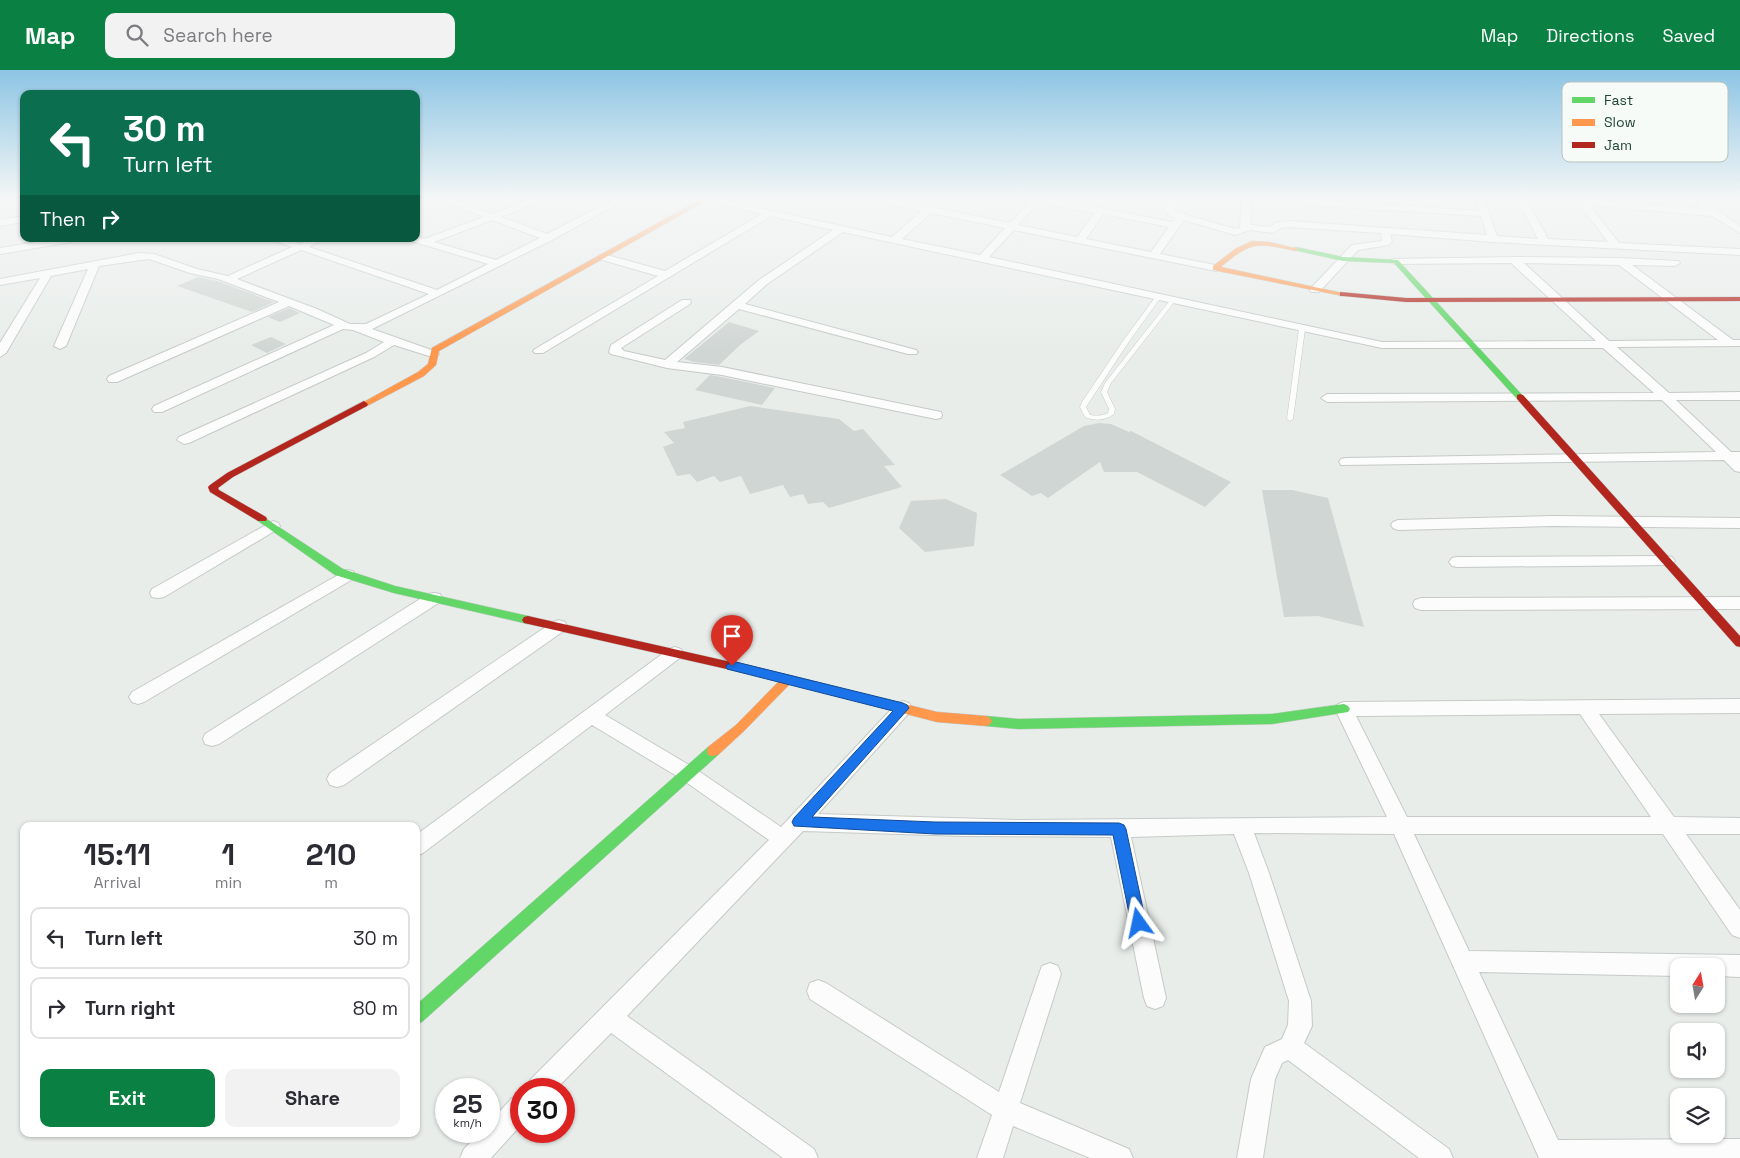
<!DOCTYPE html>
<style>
:root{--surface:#fff;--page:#f2f2f3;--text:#2b2b33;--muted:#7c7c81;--line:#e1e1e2;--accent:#0b8043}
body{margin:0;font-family:"Space Grotesk",sans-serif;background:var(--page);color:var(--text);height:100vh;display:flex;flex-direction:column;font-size:19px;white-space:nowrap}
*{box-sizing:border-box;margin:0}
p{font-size:16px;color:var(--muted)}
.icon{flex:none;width:28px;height:28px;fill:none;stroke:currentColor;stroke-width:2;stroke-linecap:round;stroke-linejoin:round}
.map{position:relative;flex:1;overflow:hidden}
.details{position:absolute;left:20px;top:752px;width:400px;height:315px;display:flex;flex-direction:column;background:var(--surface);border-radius:10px;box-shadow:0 1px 4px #0004}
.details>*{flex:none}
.hud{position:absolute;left:20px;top:20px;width:400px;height:152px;border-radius:10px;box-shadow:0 1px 4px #0004;background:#0b6e4f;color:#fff;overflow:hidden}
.needle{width:32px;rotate:11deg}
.fabs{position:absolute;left:1670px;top:888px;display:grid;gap:10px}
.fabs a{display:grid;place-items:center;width:55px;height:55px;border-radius:10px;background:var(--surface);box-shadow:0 1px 4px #0004;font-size:25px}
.speed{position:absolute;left:435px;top:1008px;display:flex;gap:10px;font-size:25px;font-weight:700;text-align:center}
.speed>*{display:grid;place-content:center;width:65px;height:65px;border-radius:50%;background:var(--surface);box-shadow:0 1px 4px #0004;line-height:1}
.speed small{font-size:12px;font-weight:400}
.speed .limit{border:8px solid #d22;background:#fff;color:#111}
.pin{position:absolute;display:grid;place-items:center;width:42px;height:42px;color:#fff;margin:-51px -21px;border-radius:50% 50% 50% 0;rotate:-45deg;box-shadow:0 0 5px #0007}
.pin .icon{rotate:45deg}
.me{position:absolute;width:55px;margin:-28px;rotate:348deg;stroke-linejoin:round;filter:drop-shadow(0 0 4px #0008)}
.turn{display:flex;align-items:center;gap:18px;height:105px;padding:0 20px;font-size:22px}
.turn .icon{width:65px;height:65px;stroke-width:2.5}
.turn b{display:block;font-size:35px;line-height:42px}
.then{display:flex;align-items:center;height:48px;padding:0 20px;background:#0003;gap:10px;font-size:19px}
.eta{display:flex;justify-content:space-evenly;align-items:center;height:85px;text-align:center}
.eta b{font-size:30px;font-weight:700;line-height:35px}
.cta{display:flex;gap:10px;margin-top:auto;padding:10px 20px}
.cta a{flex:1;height:58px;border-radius:10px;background:var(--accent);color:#fff;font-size:20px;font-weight:700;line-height:58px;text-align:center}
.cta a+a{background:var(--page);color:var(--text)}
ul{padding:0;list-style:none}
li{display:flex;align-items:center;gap:15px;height:62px;margin:0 10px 8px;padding:0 10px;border:2px solid var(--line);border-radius:10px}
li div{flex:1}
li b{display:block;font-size:19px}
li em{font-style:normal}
header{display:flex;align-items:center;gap:30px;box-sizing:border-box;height:70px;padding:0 25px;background:var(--accent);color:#fff}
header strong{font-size:24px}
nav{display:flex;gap:28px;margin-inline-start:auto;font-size:18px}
.search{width:350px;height:45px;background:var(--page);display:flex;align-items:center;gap:12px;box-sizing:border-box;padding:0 18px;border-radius:10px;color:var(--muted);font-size:19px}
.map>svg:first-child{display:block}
</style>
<header>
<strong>Map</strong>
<div class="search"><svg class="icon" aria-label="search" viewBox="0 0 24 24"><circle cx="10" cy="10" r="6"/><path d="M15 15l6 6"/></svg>Search here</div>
<nav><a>Map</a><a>Directions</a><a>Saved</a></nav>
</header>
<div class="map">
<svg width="1740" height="1088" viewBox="0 0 1740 1088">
<rect width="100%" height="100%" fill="#e8edea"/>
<g fill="#d0d6d3">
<polygon points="198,207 217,211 274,232 252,242 177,216"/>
<polygon points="289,238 300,243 280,252 268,247"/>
<polygon points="729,252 759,261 740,275 719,295 694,292 684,289"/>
<polygon points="271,267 286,274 267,283 251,275"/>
<polygon points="710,305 722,307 775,318 762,335 695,320"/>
<polygon points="750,336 839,349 854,361 863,359 895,395 884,396 902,417 829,438 823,432 808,434 803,424 790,427 783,415 750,424 741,406 720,412 714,406 697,412 690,404 677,406 663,377 674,373 664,362 685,358 683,352"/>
<polygon points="1099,353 1111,354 1129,362 1131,361 1231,412 1205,437 1137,402 1104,402 1100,392 1048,428 1041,423 1032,426 1000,405 1084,356"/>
<polygon points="1262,420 1292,420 1328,428 1364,557 1318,546 1284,547"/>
<polygon points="946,429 977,443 974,476 925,482 899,458 911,431"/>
</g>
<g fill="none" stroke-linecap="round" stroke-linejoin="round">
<g stroke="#c5cac7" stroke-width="1">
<g id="lane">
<path d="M1156 226 1161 227 1128 273 1086 337 1090 345C1096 346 1102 346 1108 343L1109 339 1101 322 1105 313 1171 229H1175V231L1111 313 1107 322 1115 339 1114 344C1105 351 1095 351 1085 347L1080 337 1082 332 1123 271Z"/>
<polygon points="1302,257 1305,259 1293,349 1290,351 1287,349 1299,259"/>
</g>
</g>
<g stroke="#c5cac7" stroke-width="2">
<g id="street">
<path d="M438 128H451L492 144 534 128H547L501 147 547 164 617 128H629L552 170 372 259 437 282 439 284 437 286H429L394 275 374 287 189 373 184 374 177 370 179 367 366 283 384 272 353 260 343 259 162 342H154L152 339 154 336 334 255 289 236 117 312H109L107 309 109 306 279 232 218 209 190 203 149 189 99 196 66 276 60 279 54 276 88 199 51 206 6 283 0 287V273L40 208 0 215V209L139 183 154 184 197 199 228 206 292 177 274 171 272 169H286L300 174 310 169H323L309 177 437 220 488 194 411 171 409 169H416V167L424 169 484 147ZM492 150 540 168 496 190 434 172ZM301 180 429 224 366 254H350L317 239 237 209Z"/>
<path d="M696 128H714L892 167 922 141 868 128H887L1010 153 1031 130 1028 128H1048L1173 152 1176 148 1170 146 1165 141 1169 128H1178L1175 141 1176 142 1235 159 1240 158 1242 128H1252L1250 155 1271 157 1275 153 1289 151 1487 165 1481 146 1307 135 1302 132 1307 129 1479 141 1475 128H1484L1497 166 1538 169 1517 128H1526L1548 169 1608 172 1579 134 1537 131 1533 128H1574L1703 139 1688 128H1699L1740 156V163L1712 146 1589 135 1619 173 1740 179V185L1493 172 1390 164 1392 171 1389 175 1358 180 1319 222H1311L1310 220 1311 218 1352 175 1382 171 1381 163 1289 157 1281 158 1273 163 1250 160 1235 165 1184 150 1160 184 1220 196 1221 198 1216 201 1014 160 989 187 1382 272 1596 271 1511 193 1396 194 1392 193V189L1514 187 1620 188 1679 191 1680 193 1675 196 1632 195 1733 270H1740V276L1617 277 1669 323 1740 322V330H1676L1731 382H1740V402L1735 401 1724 390 1341 395 1339 392 1341 389 1346 388 1716 382 1662 330 1327 332 1321 328 1327 324 1654 323 1603 278H1382L843 162 767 214 745 234 916 280 918 282 916 284H908L739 239 677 292 722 297 936 341 941 342 942 345 941 348 936 349 722 305 667 298 611 284 609 282 611 275 682 230H690L691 232 690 234 621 278 624 281 665 290 759 210 833 160 771 146 543 283H535L533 281 535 279 658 206 599 189V185H607L665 201 762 144ZM1039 132 1095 143 1077 167 1018 155ZM931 143 1005 158 980 185 902 169ZM1103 144 1169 157 1151 182 1086 169ZM1524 193 1619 195 1718 270 1609 271Z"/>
<polygon points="24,146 24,152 0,156 0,150"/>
<polygon points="55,169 76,169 71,172 0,184 0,178"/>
<polygon points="1553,446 1740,448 1740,458 1553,456 1398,460 1393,458 1391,455 1393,452 1398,450"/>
<polygon points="273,451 278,453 280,456 278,459 164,527 158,528 152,527 150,523 152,519"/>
<polygon points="1667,486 1672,487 1675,491 1672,495 1457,497 1452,496 1449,492 1452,488 1457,487"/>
<polygon points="347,500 353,501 355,505 353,509 144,632 138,634 132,632 129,627 132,622"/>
<polygon points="434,523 440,524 442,528 440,532 219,674 212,676 205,674 203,669 205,664 428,524"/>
<polygon points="1740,527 1740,539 1421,540 1415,538 1413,534 1415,530 1421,528"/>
<polygon points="559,550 565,552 567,556 565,560 344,715 337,717 330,715 327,709 330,703 553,552"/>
<path d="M675 577 681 579 683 583 681 587 605 645 694 698 781 757 897 633 903 631 909 633 912 638 909 643 818 744 1020 750 1387 747 1335 639 1338 634 1344 632 1740 629V643L1599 644 1674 747 1740 748V764H1686L1740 840V868L1732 865 1663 764H1414L1469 881 1740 885V907L1716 906V896H1679V906L1479 902 1558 1070 1740 1069V1088H1539L1394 764 1254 763 1269 803 1311 931 1312 956 1304 973 1449 1079 1453 1088H1419L1288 990 1282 993 1275 1009 1263 1088H1237L1251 1009 1265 977 1282 969 1288 955 1289 931 1249 803 1234 764 1131 767 1166 928 1163 936 1155 939 1147 936 1144 928 1111 767 964 766 803 761 627 946 814 1079 818 1088H783L611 963 556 1019H527L530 1010 769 770 680 708 592 655 423 783 416 786V765L669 579ZM1580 644 1651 747H1407L1356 646Z"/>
<polygon points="1050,893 1058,896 1061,904 1020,1033 1129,1079 1133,1088 1090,1088 1013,1056 1003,1088 977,1088 992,1045 810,929 807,921 810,913 818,910 826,913 999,1022 1039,904 1042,896"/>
<polygon points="521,1025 521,1055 491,1088 460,1088 464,1079 481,1061 489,1061 489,1053 512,1028"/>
</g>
</g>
<g stroke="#c1c9c5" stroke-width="1">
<g id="fast">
<polygon points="1296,177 1343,187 1398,190 1524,327 1523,329 1517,329 1394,193 1343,191 1294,180 1294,178"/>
<polygon points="262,446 343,499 395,516 528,546 534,550 528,554 394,523 335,505 258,451 257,449"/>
<polygon points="1344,634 1348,636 1350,639 1348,642 1272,654 1019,659 986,656 982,654 980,651 982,648 986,646 1019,649 1272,644"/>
<polygon points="713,676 718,677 719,681 718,685 422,952 416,954 416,935 708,677"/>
</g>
</g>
<g stroke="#c1c9c5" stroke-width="1">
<g id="slow">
<polygon points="703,128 711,128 439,281 436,295 424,306 367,336 364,337 360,334 418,302 428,294 432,278"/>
<path d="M1252 171 1269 172 1299 179 1296 181C1258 173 1252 170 1221 197L1347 224 1343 226 1213 200V196L1235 179Z"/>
<polygon points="788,605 937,642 986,646 990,648 992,651 990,654 986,656 937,652 790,614 744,661 718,685 713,686 708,685 707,681 708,677 736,655 784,606"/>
</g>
</g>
<g stroke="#c1c9c5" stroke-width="1">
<g id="jam">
<polygon points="1340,222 1406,228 1740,227 1740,231 1406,232 1343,226 1340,226"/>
<polygon points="1520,324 1523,325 1740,566 1740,577 1736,576 1517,329 1517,325"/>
<polygon points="364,331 368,334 367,336 233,407 218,418 219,420 266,447 267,449 266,451 258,451 210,422 208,417 210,415 227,403"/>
<polygon points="528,546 788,605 792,606 794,609 792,612 788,613 524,553 522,550 524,547"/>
</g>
</g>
<use href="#lane" fill="#fcfcfc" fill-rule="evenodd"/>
<use href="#street" fill="#fcfcfc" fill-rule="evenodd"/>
<use href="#fast" fill="#63d668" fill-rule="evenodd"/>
<use href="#slow" fill="#ff974d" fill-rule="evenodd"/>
<use href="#jam" fill="#b3261e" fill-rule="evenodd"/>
</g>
<linearGradient id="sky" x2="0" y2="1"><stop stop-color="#8dc5e4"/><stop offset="0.46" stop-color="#f5f7f6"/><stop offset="1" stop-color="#f5f7f6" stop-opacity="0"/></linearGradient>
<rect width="1740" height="281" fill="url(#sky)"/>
<polygon fill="#1a73e8" stroke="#114b97" points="732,591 903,633 907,635 909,638 812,747 935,752 1119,753 1124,755 1126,759 1146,853 1144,858 1139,860 1134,858 1131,853 1113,765 935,764 794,756 792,752 794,748 893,641 727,599 726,596"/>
<rect x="1562" y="12" width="166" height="80" rx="8" fill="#f6fbf8" stroke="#b6c4be" stroke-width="1"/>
<rect x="1572" y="27" width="23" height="6" fill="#63d668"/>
<rect x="1572" y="49" width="23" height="7" fill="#ff974d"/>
<rect x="1572" y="72" width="23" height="6" fill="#b3261e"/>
<g font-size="14" fill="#224435">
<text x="1604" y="35">Fast</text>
<text x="1604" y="57">Slow</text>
<text x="1604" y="80">Jam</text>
</g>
</svg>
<div class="fabs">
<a><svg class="needle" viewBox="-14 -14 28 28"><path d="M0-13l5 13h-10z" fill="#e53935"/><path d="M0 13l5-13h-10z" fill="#7c7c81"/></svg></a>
<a><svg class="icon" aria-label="sound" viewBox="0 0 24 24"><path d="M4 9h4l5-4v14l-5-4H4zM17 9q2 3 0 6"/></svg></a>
<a><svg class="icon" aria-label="layers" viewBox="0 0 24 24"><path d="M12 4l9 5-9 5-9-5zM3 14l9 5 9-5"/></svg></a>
</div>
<div class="speed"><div>25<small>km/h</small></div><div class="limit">30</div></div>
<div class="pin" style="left:732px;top:596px;background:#d93025"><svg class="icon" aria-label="arrive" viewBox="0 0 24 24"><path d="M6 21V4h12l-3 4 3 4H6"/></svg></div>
<svg class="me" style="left:1139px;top:853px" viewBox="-20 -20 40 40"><path d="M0-17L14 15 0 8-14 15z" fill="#1a73e8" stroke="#fff" stroke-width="4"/></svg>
<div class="hud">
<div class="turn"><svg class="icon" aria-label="left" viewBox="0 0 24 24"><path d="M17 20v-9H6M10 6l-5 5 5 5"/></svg><div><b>30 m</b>Turn left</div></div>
<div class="then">Then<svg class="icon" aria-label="right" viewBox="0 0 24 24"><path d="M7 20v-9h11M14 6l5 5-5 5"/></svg></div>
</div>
<section class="details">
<div class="eta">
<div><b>15:11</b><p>Arrival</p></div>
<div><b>1</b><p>min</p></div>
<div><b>210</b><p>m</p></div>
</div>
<ul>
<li><svg class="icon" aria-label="left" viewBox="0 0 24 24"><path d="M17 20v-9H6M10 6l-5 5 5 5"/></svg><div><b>Turn left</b></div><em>30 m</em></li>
<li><svg class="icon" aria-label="right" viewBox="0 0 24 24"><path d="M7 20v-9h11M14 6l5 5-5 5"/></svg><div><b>Turn right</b></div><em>80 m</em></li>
</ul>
<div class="cta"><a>Exit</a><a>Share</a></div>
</section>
</div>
